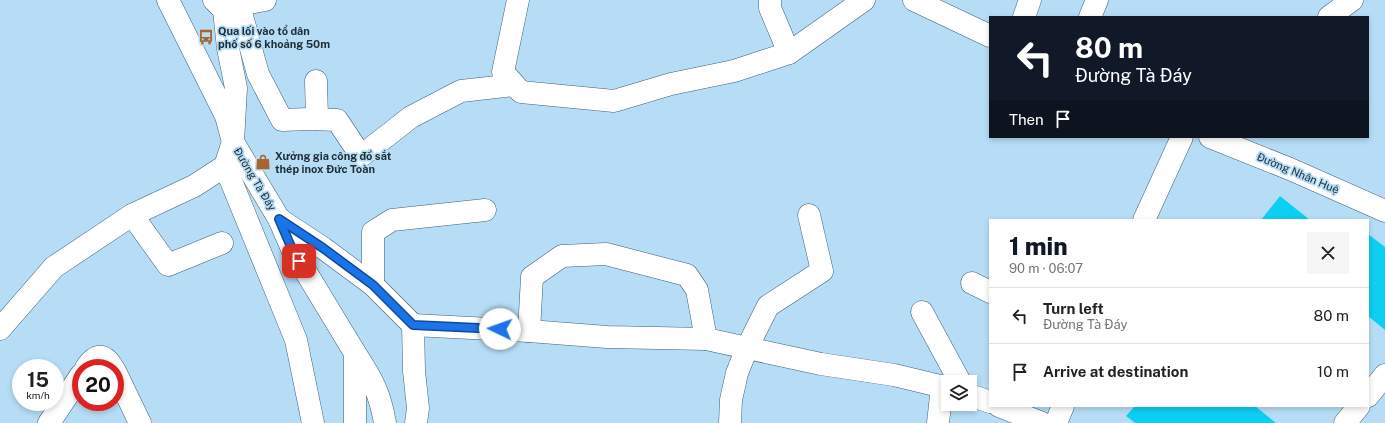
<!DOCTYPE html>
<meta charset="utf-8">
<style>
:root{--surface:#fff;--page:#f6f6f6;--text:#222;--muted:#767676;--line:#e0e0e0;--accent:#111827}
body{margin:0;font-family:"Public Sans",sans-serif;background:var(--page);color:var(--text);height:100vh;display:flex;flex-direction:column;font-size:15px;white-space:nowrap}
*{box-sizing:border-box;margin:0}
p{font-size:13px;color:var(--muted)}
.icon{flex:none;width:22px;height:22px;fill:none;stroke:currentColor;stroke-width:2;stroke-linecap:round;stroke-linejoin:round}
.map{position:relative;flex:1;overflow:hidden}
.details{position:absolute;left:989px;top:219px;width:380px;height:188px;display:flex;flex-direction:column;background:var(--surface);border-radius:0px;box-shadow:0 2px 6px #0003}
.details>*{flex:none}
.top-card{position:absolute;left:989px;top:16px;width:380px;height:122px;border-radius:0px;box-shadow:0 2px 6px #0003;background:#111827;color:#fff;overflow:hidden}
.tools{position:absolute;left:941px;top:375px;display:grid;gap:8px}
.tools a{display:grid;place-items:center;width:36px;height:36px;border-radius:0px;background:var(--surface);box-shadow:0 2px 6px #0003;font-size:20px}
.speed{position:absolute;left:12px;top:359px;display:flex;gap:8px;font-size:20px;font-weight:700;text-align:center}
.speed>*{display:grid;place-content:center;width:52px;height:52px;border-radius:50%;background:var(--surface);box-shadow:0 2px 6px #0003;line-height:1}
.speed small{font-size:10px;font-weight:400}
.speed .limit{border:6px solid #d22;background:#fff;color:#111}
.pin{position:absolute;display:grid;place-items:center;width:34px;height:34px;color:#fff;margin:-17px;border-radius:8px;box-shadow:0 2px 6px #0006}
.me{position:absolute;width:44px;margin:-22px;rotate:273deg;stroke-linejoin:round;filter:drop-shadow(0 0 3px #0008)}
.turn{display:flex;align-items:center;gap:14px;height:84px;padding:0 20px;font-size:18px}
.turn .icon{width:52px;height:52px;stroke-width:2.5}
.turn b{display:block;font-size:28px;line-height:34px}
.then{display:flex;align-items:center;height:38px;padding:0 20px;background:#0003;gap:8px;font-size:15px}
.round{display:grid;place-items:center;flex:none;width:42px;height:42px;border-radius:0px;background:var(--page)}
.headline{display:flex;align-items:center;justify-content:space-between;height:68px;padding:0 20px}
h1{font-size:24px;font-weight:800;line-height:30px;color:var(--accent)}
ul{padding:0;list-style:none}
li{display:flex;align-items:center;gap:12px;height:56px;padding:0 20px;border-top:1px solid var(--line)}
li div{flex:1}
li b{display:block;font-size:15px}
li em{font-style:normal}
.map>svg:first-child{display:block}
</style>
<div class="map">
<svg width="1385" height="423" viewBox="0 0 1385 423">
<rect width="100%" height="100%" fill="#b7ddf6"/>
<g fill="#0ccff2">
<polygon points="1280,196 1310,220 1261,220"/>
<polygon points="1368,234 1385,247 1385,330 1368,316"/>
<polygon points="1135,406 1255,406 1276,423 1135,423 1126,416"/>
</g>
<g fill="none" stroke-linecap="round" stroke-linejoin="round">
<g stroke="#3e6076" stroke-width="23">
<g id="minor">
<polyline points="168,0 226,116 233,142 279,219 292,249 355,353 355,423"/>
<polyline points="518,0 503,72 521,92 614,101 671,84 734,71 789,53 864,0"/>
<polyline points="770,0 770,8 789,53"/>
<polyline points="914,0 990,36"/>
<polyline points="239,5 258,74 282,120 309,119 337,120 361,156 411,117 461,91 514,85"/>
<polyline points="225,10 239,5 265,0"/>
<polyline points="1024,17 1030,0"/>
<polyline points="1090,17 1097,0"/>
<polyline points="1329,17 1352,0"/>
<polyline points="316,81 317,119"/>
<polyline points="1210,137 1290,169 1385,211"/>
<polyline points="225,166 296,340 313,423"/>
<polyline points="132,215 168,265 222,243"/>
<polyline points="279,219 323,248 373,285 413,325 414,371 418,408 416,423"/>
<polyline points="1144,220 1182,137"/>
<polyline points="972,283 990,292"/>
<polyline points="373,285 373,232 392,220 485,210"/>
<polyline points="922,312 960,382"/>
<polyline points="413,325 529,331 607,337 706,339 821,364 894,375 948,388"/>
<polyline points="0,329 54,267 132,215 194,186 225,166 233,142 236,88 228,48 224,10 214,0"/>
<polyline points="529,331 532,277 562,256 606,254 687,275 697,290 706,339"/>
<path d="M355 353C372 379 380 393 385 423"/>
<path d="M86 368C95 354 104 352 113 368"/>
<polyline points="115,371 140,423"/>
<polyline points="970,395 990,402"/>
<polyline points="1368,396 1385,375"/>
<polyline points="999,406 1042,423"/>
<polyline points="49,423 81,375"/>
<polyline points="730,423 731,400 737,373 747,348 768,306 822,271 809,215"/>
<polyline points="938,423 942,387"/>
<polyline points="1056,423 1063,406"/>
<polyline points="1345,423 1359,406"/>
</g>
</g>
<use href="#minor" stroke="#fff" stroke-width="22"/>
</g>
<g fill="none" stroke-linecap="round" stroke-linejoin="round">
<g stroke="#114b97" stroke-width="10">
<polyline id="route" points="299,261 292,249 279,219 323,248 373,285 413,325 500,329"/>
</g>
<use href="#route" stroke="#1a73e8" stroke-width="7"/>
</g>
<defs>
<g id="bus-bare" transform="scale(1.2)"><path d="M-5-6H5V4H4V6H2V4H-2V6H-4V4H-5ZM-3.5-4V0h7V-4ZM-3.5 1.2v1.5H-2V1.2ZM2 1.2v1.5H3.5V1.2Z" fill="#a76532" stroke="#b7ddf6" stroke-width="2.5" paint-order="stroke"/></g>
<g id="shop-bare" transform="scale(1.2)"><path d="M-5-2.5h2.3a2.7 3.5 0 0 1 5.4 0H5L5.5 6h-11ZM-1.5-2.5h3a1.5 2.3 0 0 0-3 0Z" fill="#a76532" stroke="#b7ddf6" stroke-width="2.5" paint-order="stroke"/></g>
</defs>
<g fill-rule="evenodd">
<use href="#bus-bare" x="206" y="37"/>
<use href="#shop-bare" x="263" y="162"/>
</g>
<g text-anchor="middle" stroke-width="3.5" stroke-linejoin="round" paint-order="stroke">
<g font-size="11" font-weight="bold" fill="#1e2d36" stroke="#b7ddf6" text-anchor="start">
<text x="218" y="35">Qua lối vào tổ dân<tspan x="218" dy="13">phố số 6 khoảng 50m</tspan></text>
<text x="275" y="160">Xưởng gia công đồ sắt<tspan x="275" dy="13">thép inox Đức Toàn</tspan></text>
</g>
<g font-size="11" fill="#1e2d36" stroke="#b7ddf6">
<text transform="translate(1298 173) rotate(23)" y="4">Đường Nhân Huệ</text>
<text transform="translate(255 179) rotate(59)" y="4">Đường Tà Đáy</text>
</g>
</g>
</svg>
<div class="tools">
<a><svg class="icon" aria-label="layers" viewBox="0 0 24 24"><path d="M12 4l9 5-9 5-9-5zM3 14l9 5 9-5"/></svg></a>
</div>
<div class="speed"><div>15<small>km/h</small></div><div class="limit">20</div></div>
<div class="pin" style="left:299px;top:261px;background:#d93025"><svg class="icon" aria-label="arrive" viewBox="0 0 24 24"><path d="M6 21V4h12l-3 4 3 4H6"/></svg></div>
<svg class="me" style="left:500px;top:329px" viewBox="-20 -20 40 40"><circle r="19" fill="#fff"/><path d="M0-13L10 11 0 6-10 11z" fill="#1a73e8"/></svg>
<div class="top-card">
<div class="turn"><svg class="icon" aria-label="left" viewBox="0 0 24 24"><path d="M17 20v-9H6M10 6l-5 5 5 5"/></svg><div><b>80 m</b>Đường Tà Đáy</div></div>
<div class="then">Then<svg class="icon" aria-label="arrive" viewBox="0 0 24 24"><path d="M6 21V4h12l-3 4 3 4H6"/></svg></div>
</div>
<section class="details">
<div class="headline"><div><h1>1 min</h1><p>90 m · 06:07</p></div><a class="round"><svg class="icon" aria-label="close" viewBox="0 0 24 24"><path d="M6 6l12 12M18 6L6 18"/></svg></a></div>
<ul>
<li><svg class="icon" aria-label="left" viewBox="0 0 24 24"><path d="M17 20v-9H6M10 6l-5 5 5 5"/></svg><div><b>Turn left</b><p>Đường Tà Đáy</p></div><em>80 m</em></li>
<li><svg class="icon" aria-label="arrive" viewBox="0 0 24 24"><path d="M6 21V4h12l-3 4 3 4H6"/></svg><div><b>Arrive at destination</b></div><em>10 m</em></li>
</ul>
</section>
</div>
